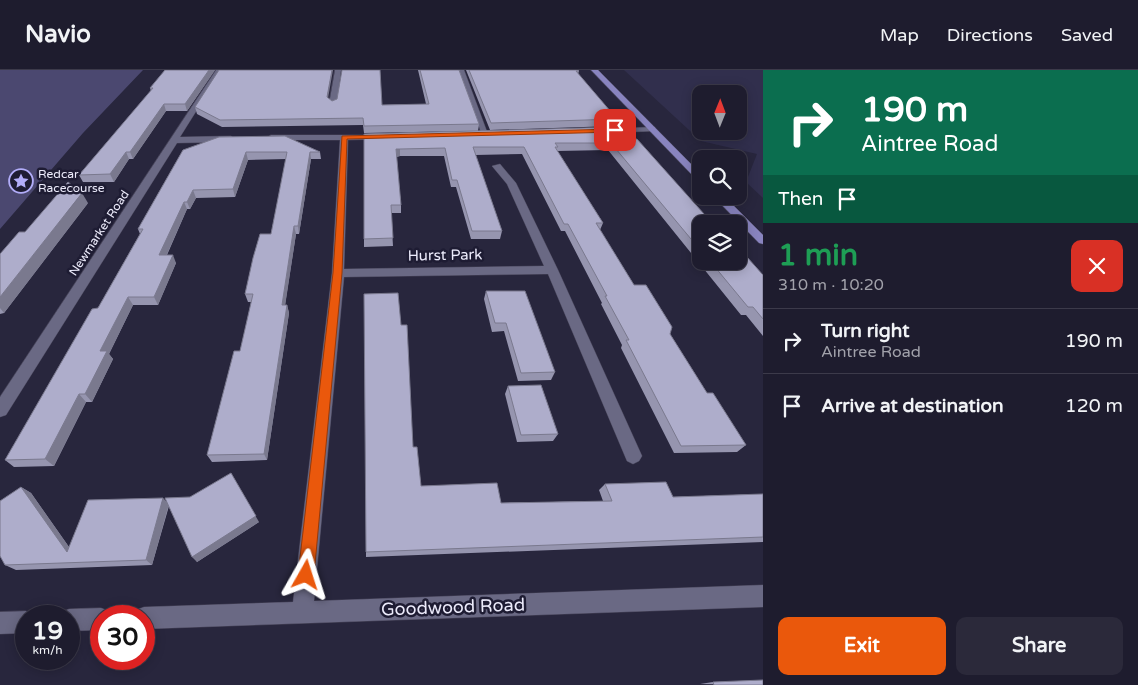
<!DOCTYPE html>
<meta charset="utf-8">
<style>
:root{--surface:#1e1c2e;--page:#2b293a;--text:#f1f3f6;--muted:#a1a1aa;--line:#3c3a4a;--accent:#ea580c}
body{margin:0;font-family:"Varela Round",sans-serif;background:var(--page);color:var(--text);height:100vh;display:flex;flex-direction:column;font-size:19px;white-space:nowrap}
*{box-sizing:border-box;margin:0}
p{font-size:16px;color:var(--muted)}
.icon{flex:none;width:28px;height:28px;fill:none;stroke:currentColor;stroke-width:2;stroke-linecap:round;stroke-linejoin:round}
.map{position:relative;flex:1;overflow:hidden}
.drawer{display:flex;flex-direction:column;background:var(--surface);width:375px}
.drawer>*{flex:none}
.hud{background:#0b6e4f;color:#fff;overflow:hidden}
.needle{width:32px;rotate:1deg}
.tools{position:absolute;left:692px;top:15px;display:grid;gap:10px}
.tools a{display:grid;place-items:center;width:55px;height:55px;border-radius:10px;background:var(--surface);box-shadow:0 2px 12px #0003,0 0 0 1px var(--line);font-size:25px}
.speed{position:absolute;left:15px;top:535px;display:flex;gap:10px;font-size:25px;font-weight:700;text-align:center}
.speed>*{display:grid;place-content:center;width:65px;height:65px;border-radius:50%;background:var(--surface);box-shadow:0 2px 12px #0003,0 0 0 1px var(--line);line-height:1}
.speed small{font-size:12px;font-weight:400}
.speed .limit{border:8px solid #d22;background:#fff;color:#111}
.pin{position:absolute;display:grid;place-items:center;width:42px;height:42px;color:#fff;margin:-21px;border-radius:10px;box-shadow:0 2px 8px #0006}
.me{position:absolute;width:55px;margin:-28px;rotate:6deg;stroke-linejoin:round;filter:drop-shadow(0 0 4px #0008)}
.turn{display:flex;align-items:center;gap:18px;height:105px;padding:0 15px;font-size:22px}
.turn .icon{width:65px;height:65px;stroke-width:2.5}
.turn b{display:block;font-size:35px;line-height:42px}
.then{display:flex;align-items:center;height:48px;padding:0 15px;background:#0003;gap:10px;font-size:19px}
.round{display:grid;place-items:center;flex:none;width:52px;height:52px;border-radius:10px;background:var(--page)}
.overview{display:flex;align-items:center;justify-content:space-between;height:85px;padding:0 15px}
h1{font-size:30px;font-weight:700;line-height:38px;color:#1e9e55}
.button{display:flex;gap:10px;margin-top:auto;padding:10px 15px}
.button a{flex:1;height:58px;border-radius:10px;background:var(--accent);color:#fff;font-size:20px;font-weight:700;line-height:58px;text-align:center}
.button a+a{background:var(--page);color:var(--text)}
ul{padding:0;list-style:none}
li{display:flex;align-items:center;gap:15px;height:65px;padding:0 15px;border-top:1px solid var(--line)}
li div{flex:1}
li b{display:block;font-size:19px}
li em{font-style:normal}
header{display:flex;align-items:center;gap:30px;box-sizing:border-box;height:70px;padding:0 25px;background:var(--surface);border-bottom:1px solid var(--line)}
header strong{font-size:24px}
nav{display:flex;gap:28px;margin-inline-start:auto;font-size:18px}
main{display:flex;flex:1;min-height:0}
.map>svg:first-child{display:block}
</style>
<header>
<strong>Navio</strong>
<nav><a>Map</a><a>Directions</a><a>Saved</a></nav>
</header>
<main>
<div class="map">
<svg width="763" height="615" viewBox="0 0 763 615">
<rect width="100%" height="100%" fill="#28263d"/>
<path fill="#312f4d" fill-rule="evenodd" d="M624 0H763V128L746 112 757 84 701 71ZM701 24H739V61H701Z"/>
<polygon fill="#4b4870" points="0,0 143,0 83,63 0,159"/>
<g fill="none" stroke-linecap="round" stroke-linejoin="round">
<g stroke="#464358" stroke-width="1">
<g id="minor">
<polygon points="216,0 222,0 180,67 231,66 235,69 231,72 177,73 6,345 0,347 0,327"/>
<polygon points="335,0 341,0 337,34 333,36 329,34"/>
<polygon points="458,0 464,0 489,67 482,65"/>
<polygon points="652,57 655,57 655,61 606,63 602,61 606,59"/>
<polygon points="271,65 383,65 387,67 383,69 348,70 344,199 544,196 507,114 492,96 500,94 516,113 558,200 642,386 639,391 633,394 627,391 548,204 344,207 314,531 763,515 763,537 144,559 144,546 134,546 136,540 144,537 293,532 332,203 340,70 268,70 267,68"/>
<polygon points="101,538 109,541 111,546 101,546 101,560 69,561 69,546 60,546 61,542 69,539"/>
<polygon points="26,541 35,546 26,546 26,563 0,564 0,542"/>
</g>
</g>
<g stroke="#464358" stroke-width="1">
<g id="major">
<polygon points="591,0 598,0 701,104 701,112 698,111"/>
<polygon points="713,126 724,126 763,165 763,174 759,173"/>
</g>
</g>
<use href="#minor" fill="#6a6984" fill-rule="evenodd"/>
<use href="#major" fill="#8984bf" fill-rule="evenodd"/>
</g>
<g fill="#9695af">
<polygon points="215,0 187,41 166,41 133,89 129,89 114,112 83,112 79,105 151,21 150,18"/>
<polygon points="418,0 459,0 479,54 478,61 632,69 701,154 701,191 739,191 763,205 763,266 746,245 741,245 608,80 557,81 603,153 600,160 634,215 670,264 707,323 746,375 737,382 674,383 621,278 622,275 601,234 602,233 565,161 561,161 522,84 475,85 502,161 500,169 471,169 456,117 451,117 444,86 400,86 396,87 401,135 401,143 391,143 393,176 364,177 364,64 464,61 364,63 363,55 222,57 197,44 195,37 328,28 332,31 382,35 426,34"/>
<polygon points="466,0 578,0 579,1 578,4 617,49 614,56 490,60"/>
<polygon points="183,80 320,82 321,89 311,89 299,164 296,164 285,235 287,235 289,243 267,390 212,392 207,385 240,281 252,232 248,232 245,224 271,164 286,89 248,90 235,127 196,128 190,139 187,139 167,185 176,193 158,235 133,235 109,284 113,289 92,332 86,332 54,396 14,397 5,390 98,238 140,164 138,159"/>
<polygon points="88,133 4,243 0,244 0,184 25,162"/>
<polygon points="486,221 555,302 551,310 518,311 504,261 492,262 484,229"/>
<polygon points="401,255 413,377 421,416 501,433 603,431 599,420 605,414 673,427 763,424 763,472 366,487 366,482"/>
<polygon points="508,316 558,364 553,371 517,372 505,324"/>
<polygon points="21,417 31,423 69,477 167,432 259,452 197,492 169,436 152,495 16,500 5,495"/>
<polygon points="713,612 763,615 700,614"/>
</g>
<g fill="#7a798e">
<polygon points="209,0 215,0 187,41 185,34"/>
<polygon points="332,0 333,0 327,34 327,27"/>
<polygon points="164,34 166,41 133,89 130,82"/>
<polygon points="396,79 400,79 400,86 396,87"/>
<polygon points="126,82 129,89 114,112 110,104"/>
<polygon points="246,82 248,90 235,127 233,119"/>
<polygon points="310,82 311,89 299,164 298,156"/>
<polygon points="193,120 196,128 190,139 187,132"/>
<polygon points="82,123 88,133 4,243 0,238 0,227"/>
<polygon points="184,132 187,139 163,193 159,185"/>
<polygon points="294,156 296,164 284,243 282,235"/>
<polygon points="173,185 176,193 158,235 154,227"/>
<polygon points="128,227 133,235 109,284 113,289 92,332 85,324 100,281"/>
<polygon points="287,235 289,243 267,390 264,384"/>
<polygon points="79,324 86,332 54,396 45,389"/>
<polygon points="231,403 259,452 197,492 192,487"/>
<polygon points="21,417 31,423 76,487 67,482"/>
<polygon points="163,428 169,434 152,495 146,490"/>
</g>
<g fill="#aeadcb" stroke="#7a798e">
<polygon points="165,0 209,0 185,34 164,34 130,82 126,82 110,104 79,105 153,18 150,18"/>
<polygon points="219,0 332,0 327,27 332,31 337,29 342,0 380,0 382,35 429,34 420,0 459,0 479,54 364,56 363,48 220,50 195,37"/>
<polygon points="469,0 578,0 579,1 576,1 617,49 491,53"/>
<polygon points="623,57 632,69 637,69 713,154 701,154 701,181 611,73 555,73 558,77 555,77 603,153 596,153 634,215 646,215 672,257 670,264 707,323 713,323 746,375 681,376 626,270 629,270 605,226 607,226 568,154 564,154 524,77 473,77 502,161 472,161 457,110 452,110 445,78 400,79 396,79 401,135 391,135 393,168 364,169 364,64"/>
<polygon points="285,66 320,82 310,82 298,156 294,156 282,235 287,235 264,384 207,385 234,281 240,281 253,224 245,224 253,188 260,164 271,164 287,82 246,82 233,119 193,120 187,132 184,132 159,185 173,185 154,227 128,227 100,281 107,281 85,324 79,324 45,389 5,390 92,239 98,238 143,159 138,159 183,80 219,67"/>
<polygon points="68,112 82,123 0,227 0,184 19,162 25,162"/>
<polygon points="739,178 763,205 763,249 753,237 748,237 710,191 739,191"/>
<polygon points="486,221 525,221 555,302 521,303 506,253 495,253"/>
<polygon points="398,223 401,255 407,255 413,377 417,377 421,416 497,413 501,433 612,431 605,414 666,412 673,427 763,424 763,467 366,482 364,224"/>
<polygon points="541,315 558,364 521,365 508,316"/>
<polygon points="231,403 256,446 192,487 165,428 190,427"/>
<polygon points="21,417 67,482 88,430 163,428 146,490 5,495 0,486 0,431"/>
<polygon points="763,610 763,615 714,615 713,612"/>
</g>
<polygon fill="#ea580c" stroke="#983908" points="615,59 617,62 347,69 342,203 314,505 311,510 306,513 301,510 298,505 333,203 342,66"/>
<defs>
<g id="sight-ring" transform="scale(1.25)"><circle r="9.5" fill="#1e1c33" stroke="#b2adf9" stroke-width="1.5"/><path d="M0-6L1.8-2.2L6-1.7L2.9 1.2L3.7 5.4L0 3.3L-3.7 5.4L-2.9 1.2L-6-1.7L-1.8-2.2Z" fill="#b2adf9"/></g>
</defs>
<g fill-rule="evenodd">
<use href="#sight-ring" x="21" y="111"/>
</g>
<g text-anchor="middle" stroke-width="5" stroke-linejoin="round" paint-order="stroke">
<g font-size="12" fill="#ecebfb" stroke="#1e1c33" text-anchor="start">
<text x="38" y="108">Redcar<tspan x="38" dy="14">Racecourse</tspan></text>
</g>
<g font-size="12" fill="#ecebfb" stroke="#1e1c33">
<text transform="translate(99 163) rotate(-57)" y="4">Newmarket Road</text>
</g>
<g font-size="15" fill="#ecebfb" stroke="#1e1c33">
<text transform="translate(445 185) rotate(-1)" y="5">Hurst Park</text>
</g>
<g font-size="18" fill="#ecebfb" stroke="#1e1c33">
<text transform="translate(453 537) rotate(-2)" y="6">Goodwood Road</text>
</g>
</g>
</svg>
<div class="tools">
<a><svg class="needle" viewBox="-14 -14 28 28"><path d="M0-13l5 13h-10z" fill="#e53935"/><path d="M0 13l5-13h-10z" fill="#a1a1aa"/></svg></a>
<a><svg class="icon" aria-label="search" viewBox="0 0 24 24"><circle cx="10" cy="10" r="6"/><path d="M15 15l6 6"/></svg></a>
<a><svg class="icon" aria-label="layers" viewBox="0 0 24 24"><path d="M12 4l9 5-9 5-9-5zM3 14l9 5 9-5"/></svg></a>
</div>
<div class="speed"><div>19<small>km/h</small></div><div class="limit">30</div></div>
<div class="pin" style="left:615px;top:60px;background:#d93025"><svg class="icon" aria-label="arrive" viewBox="0 0 24 24"><path d="M6 21V4h12l-3 4 3 4H6"/></svg></div>
<svg class="me" style="left:306px;top:505px" viewBox="-20 -20 40 40"><path d="M0-17L14 15 0 8-14 15z" fill="#ea580c" stroke="#fff" stroke-width="4"/></svg>
</div>
<section class="drawer">
<div class="hud">
<div class="turn"><svg class="icon" aria-label="right" viewBox="0 0 24 24"><path d="M7 20v-9h11M14 6l5 5-5 5"/></svg><div><b>190 m</b>Aintree Road</div></div>
<div class="then">Then<svg class="icon" aria-label="arrive" viewBox="0 0 24 24"><path d="M6 21V4h12l-3 4 3 4H6"/></svg></div>
</div>
<div class="overview"><div><h1>1 min</h1><p>310 m · 10:20</p></div><a class="round" style="background:#d93025;color:#fff"><svg class="icon" aria-label="close" viewBox="0 0 24 24"><path d="M6 6l12 12M18 6L6 18"/></svg></a></div>
<ul>
<li><svg class="icon" aria-label="right" viewBox="0 0 24 24"><path d="M7 20v-9h11M14 6l5 5-5 5"/></svg><div><b>Turn right</b><p>Aintree Road</p></div><em>190 m</em></li>
<li><svg class="icon" aria-label="arrive" viewBox="0 0 24 24"><path d="M6 21V4h12l-3 4 3 4H6"/></svg><div><b>Arrive at destination</b></div><em>120 m</em></li>
</ul>
<div class="button"><a>Exit</a><a>Share</a></div>
</section>
</main>
